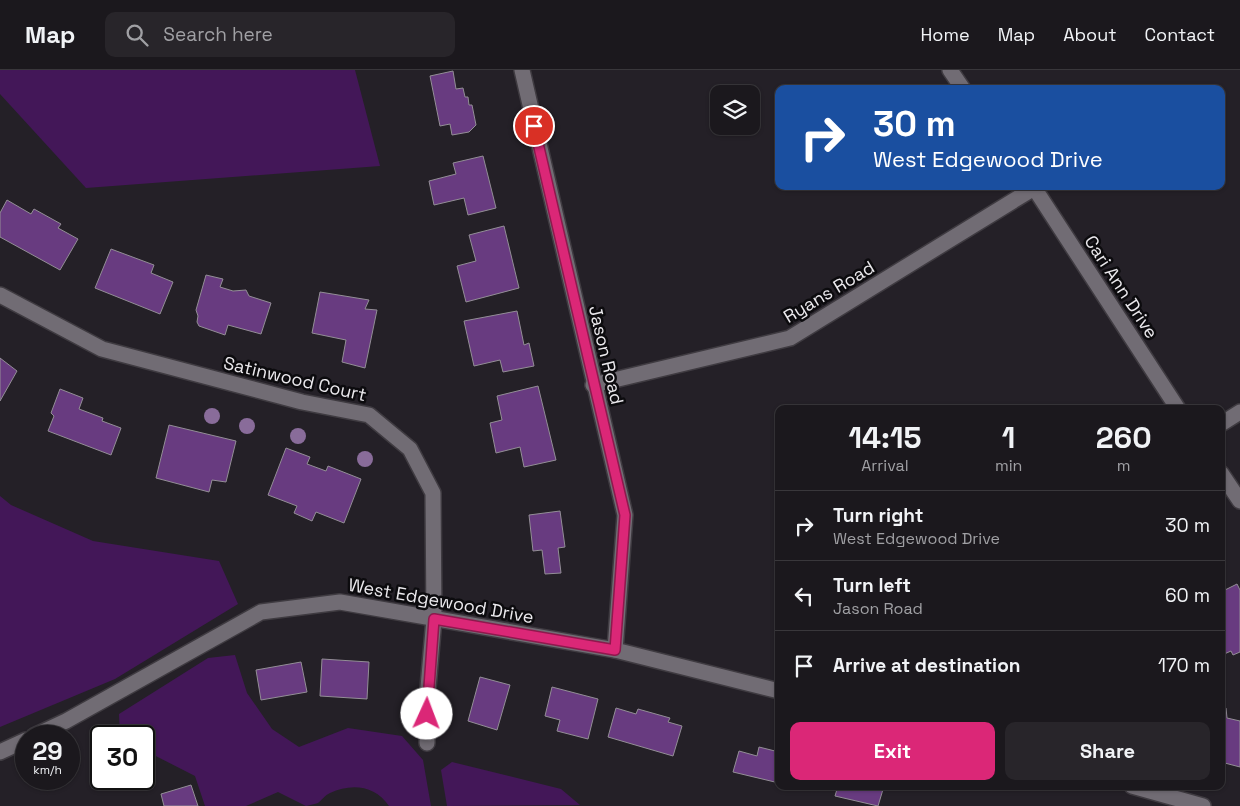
<!DOCTYPE html>
<style>
:root{--surface:#1b181d;--page:#28252a;--text:#f1f3f6;--muted:#a0a0a4;--line:#39373b;--accent:#db2777}
body{margin:0;font-family:"Space Grotesk",sans-serif;background:var(--page);color:var(--text);height:100vh;display:flex;flex-direction:column;font-size:19px;white-space:nowrap}
*{box-sizing:border-box;margin:0}
p{font-size:16px;color:var(--muted)}
.icon{flex:none;width:28px;height:28px;fill:none;stroke:currentColor;stroke-width:2;stroke-linecap:round;stroke-linejoin:round}
.map{position:relative;flex:1;overflow:hidden}
.details{position:absolute;left:775px;top:335px;width:450px;height:385px;display:flex;flex-direction:column;background:var(--surface);border-radius:10px;box-shadow:0 1px 4px #0004,0 0 0 1px var(--line)}
.details>*{flex:none}
.hud{position:absolute;left:775px;top:15px;width:450px;height:105px;border-radius:10px;box-shadow:0 1px 4px #0004,0 0 0 1px var(--line);background:#1a4fa0;color:#fff;overflow:hidden}
.fabs{position:absolute;left:710px;top:15px;display:grid;gap:10px}
.fabs a{display:grid;place-items:center;width:50px;height:50px;border-radius:10px;background:var(--surface);box-shadow:0 1px 4px #0004,0 0 0 1px var(--line);font-size:25px}
.speed{position:absolute;left:15px;top:655px;display:flex;gap:10px;font-size:25px;font-weight:700;text-align:center}
.speed>*{display:grid;place-content:center;width:65px;height:65px;border-radius:50%;background:var(--surface);box-shadow:0 1px 4px #0004,0 0 0 1px var(--line);line-height:1}
.speed small{font-size:12px;font-weight:400}
.speed .limit{border:2px solid #111;border-radius:8px;background:#fff;color:#111}
.pin{position:absolute;display:grid;place-items:center;width:42px;height:42px;color:#fff;margin:-21px;border:2px solid #fff;border-radius:50%;box-shadow:0 1px 5px #0007}
.me{position:absolute;width:55px;margin:-28px;rotate:2deg;stroke-linejoin:round;filter:drop-shadow(0 0 4px #0008)}
.turn{display:flex;align-items:center;gap:18px;height:105px;padding:0 15px;font-size:22px}
.turn .icon{width:65px;height:65px;stroke-width:2.5}
.turn b{display:block;font-size:35px;line-height:42px}
.eta{display:flex;justify-content:space-evenly;align-items:center;height:85px;text-align:center}
.eta b{font-size:30px;font-weight:700;line-height:35px}
.button{display:flex;gap:10px;margin-top:auto;padding:10px 15px}
.button a{flex:1;height:58px;border-radius:10px;background:var(--accent);color:#fff;font-size:20px;font-weight:700;line-height:58px;text-align:center}
.button a+a{background:var(--page);color:var(--text)}
ul{padding:0;list-style:none}
li{display:flex;align-items:center;gap:15px;height:70px;padding:0 15px;border-top:1px solid var(--line)}
li div{flex:1}
li b{display:block;font-size:19px}
li em{font-style:normal}
header{display:flex;align-items:center;gap:30px;box-sizing:border-box;height:70px;padding:0 25px;background:var(--surface);border-bottom:1px solid var(--line)}
header strong{font-size:24px}
nav{display:flex;gap:28px;margin-inline-start:auto;font-size:18px}
.search{width:350px;height:45px;background:var(--page);display:flex;align-items:center;gap:12px;box-sizing:border-box;padding:0 18px;border-radius:10px;color:var(--muted);font-size:19px}
.map>svg:first-child{display:block}
</style>
<header>
<strong>Map</strong>
<div class="search"><svg class="icon" aria-label="search" viewBox="0 0 24 24"><circle cx="10" cy="10" r="6"/><path d="M15 15l6 6"/></svg>Search here</div>
<nav><a>Home</a><a>Map</a><a>About</a><a>Contact</a></nav>
</header>
<div class="map">
<svg width="1240" height="736" viewBox="0 0 1240 736">
<rect width="100%" height="100%" fill="#242027"/>
<g fill="#431758">
<polygon points="0,0 355,0 380,96 86,118 0,24"/>
<polygon points="0,426 11,435 93,471 219,491 238,534 115,609 0,657"/>
<path d="M235 585 247 623 272 659 299 677 348 658 402 666 423 690 431 736H389C375 715 351 713 330 723 325 725 322 730 318 733 315 734 310 735 306 736L278 722 246 736H205L195 706 144 680V666H120L119 644 208 588Z"/>
<polygon points="452,692 561,719 580,735 447,736 441,700"/>
</g>
<g fill="#683b80" stroke="#938e96">
<polygon points="453,1 456,19 463,18 465,27 468,27 469,35 472,35 476,55 469,62 452,65 450,54 440,56 430,6"/>
<polygon points="483,86 496,138 468,145 464,128 434,135 429,111 456,104 453,93"/>
<polygon points="7,130 31,144 34,139 61,154 58,158 78,169 60,200 0,167 0,143"/>
<polygon points="504,156 519,218 466,232 457,196 476,191 469,165"/>
<polygon points="111,179 154,195 151,203 173,212 160,244 95,218"/>
<polygon points="206,205 223,209 220,217 233,221 246,220 249,226 271,233 261,264 228,255 225,265 199,256 197,252 198,246 196,240"/>
<polygon points="320,222 369,230 365,239 377,240 365,298 342,292 346,270 312,263"/>
<polygon points="517,241 524,275 529,273 534,296 503,302 500,290 474,296 464,251"/>
<polygon points="0,288 17,301 0,331"/>
<polygon points="538,316 556,390 524,397 520,377 496,383 490,353 502,350 497,326"/>
<polygon points="60,319 83,328 79,339 103,348 102,351 121,358 111,385 48,361 54,346 51,343"/>
<polygon points="169,355 236,371 226,412 212,410 209,422 156,408"/>
<polygon points="286,378 310,387 307,394 326,401 328,396 361,409 344,453 316,442 312,451 294,443 297,436 268,425"/>
<polygon points="560,441 565,477 558,478 561,503 545,504 542,480 533,481 529,445"/>
<polygon points="1237,514 1240,520 1240,582 1233,585 1231,581 1222,585 1221,522"/>
<polygon points="322,589 369,592 367,629 320,626"/>
<polygon points="301,592 307,622 261,630 256,600"/>
<polygon points="480,607 510,615 497,660 468,651"/>
<polygon points="552,617 598,629 588,669 557,661 560,650 545,646"/>
<polygon points="1221,637 1226,638 1227,648 1240,651 1240,697 1221,692"/>
<polygon points="616,638 636,644 638,639 670,648 668,652 682,656 673,686 608,667"/>
<polygon points="759,677 779,682 779,713 733,702 739,681 757,686"/>
<polygon points="191,715 198,736 164,736 161,724"/>
<polygon points="838,716 884,716 878,736 835,726"/>
</g>
<g fill="none" stroke-linecap="round" stroke-linejoin="round">
<g stroke="#3f3b41" stroke-width="18">
<g id="street">
<polyline points="522,0 625,445 615,580"/>
<polyline points="950,0 963,19"/>
<polyline points="1033,116 1178,339"/>
<polyline points="0,225 102,279 302,332 369,345 410,379 433,423 434,549 427,629 427,673"/>
<polyline points="593,315 790,268 1034,118"/>
<polyline points="1221,354 1240,342"/>
<polyline points="1221,403 1240,431"/>
</g>
</g>
<g stroke="#3f3b41" stroke-width="18">
<g id="secondary">
<polyline points="34,666 66,651 261,542 340,532 615,580 779,621"/>
<polyline points="0,682 26,670"/>
<polyline points="1132,716 1203,736"/>
</g>
</g>
<use href="#street" stroke="#716c74" stroke-width="15"/>
<use href="#secondary" stroke="#716c74" stroke-width="15"/>
</g>
<g fill="#896c9a">
<circle cx="212" cy="346" r="8"/>
<circle cx="247" cy="356" r="8"/>
<circle cx="298" cy="366" r="8"/>
<circle cx="365" cy="389" r="8"/>
</g>
<g fill="none" stroke-linecap="round" stroke-linejoin="round">
<g stroke="#8e194d" stroke-width="12">
<polyline id="route" points="427,644 434,549 615,580 625,445 534,56"/>
</g>
<use href="#route" stroke="#db2777" stroke-width="9"/>
</g>
<g text-anchor="middle" stroke-width="5" stroke-linejoin="round" paint-order="stroke">
<g font-size="18" fill="#ebe9ed" stroke="#0c0b0e">
<text transform="translate(1121 217) rotate(57)" y="6">Cari Ann Drive</text>
<text transform="translate(829 222) rotate(-31)" y="6">Ryans Road</text>
<text transform="translate(606 285) rotate(77)" y="6">Jason Road</text>
<text transform="translate(295 309) rotate(13)" y="6">Satinwood Court</text>
<text transform="translate(441 531) rotate(10)" y="6">West Edgewood Drive</text>
</g>
</g>
</svg>
<div class="fabs">
<a><svg class="icon" aria-label="layers" viewBox="0 0 24 24"><path d="M12 4l9 5-9 5-9-5zM3 14l9 5 9-5"/></svg></a>
</div>
<div class="speed"><div>29<small>km/h</small></div><div class="limit">30</div></div>
<div class="pin" style="left:534px;top:56px;background:#d93025"><svg class="icon" aria-label="arrive" viewBox="0 0 24 24"><path d="M6 21V4h12l-3 4 3 4H6"/></svg></div>
<svg class="me" style="left:427px;top:644px" viewBox="-20 -20 40 40"><circle r="19" fill="#fff"/><path d="M0-13L10 11 0 6-10 11z" fill="#db2777"/></svg>
<div class="hud">
<div class="turn"><svg class="icon" aria-label="right" viewBox="0 0 24 24"><path d="M7 20v-9h11M14 6l5 5-5 5"/></svg><div><b>30 m</b>West Edgewood Drive</div></div>
</div>
<section class="details">
<div class="eta">
<div><b>14:15</b><p>Arrival</p></div>
<div><b>1</b><p>min</p></div>
<div><b>260</b><p>m</p></div>
</div>
<ul>
<li><svg class="icon" aria-label="right" viewBox="0 0 24 24"><path d="M7 20v-9h11M14 6l5 5-5 5"/></svg><div><b>Turn right</b><p>West Edgewood Drive</p></div><em>30 m</em></li>
<li><svg class="icon" aria-label="left" viewBox="0 0 24 24"><path d="M17 20v-9H6M10 6l-5 5 5 5"/></svg><div><b>Turn left</b><p>Jason Road</p></div><em>60 m</em></li>
<li><svg class="icon" aria-label="arrive" viewBox="0 0 24 24"><path d="M6 21V4h12l-3 4 3 4H6"/></svg><div><b>Arrive at destination</b></div><em>170 m</em></li>
</ul>
<div class="button"><a>Exit</a><a>Share</a></div>
</section>
</div>
